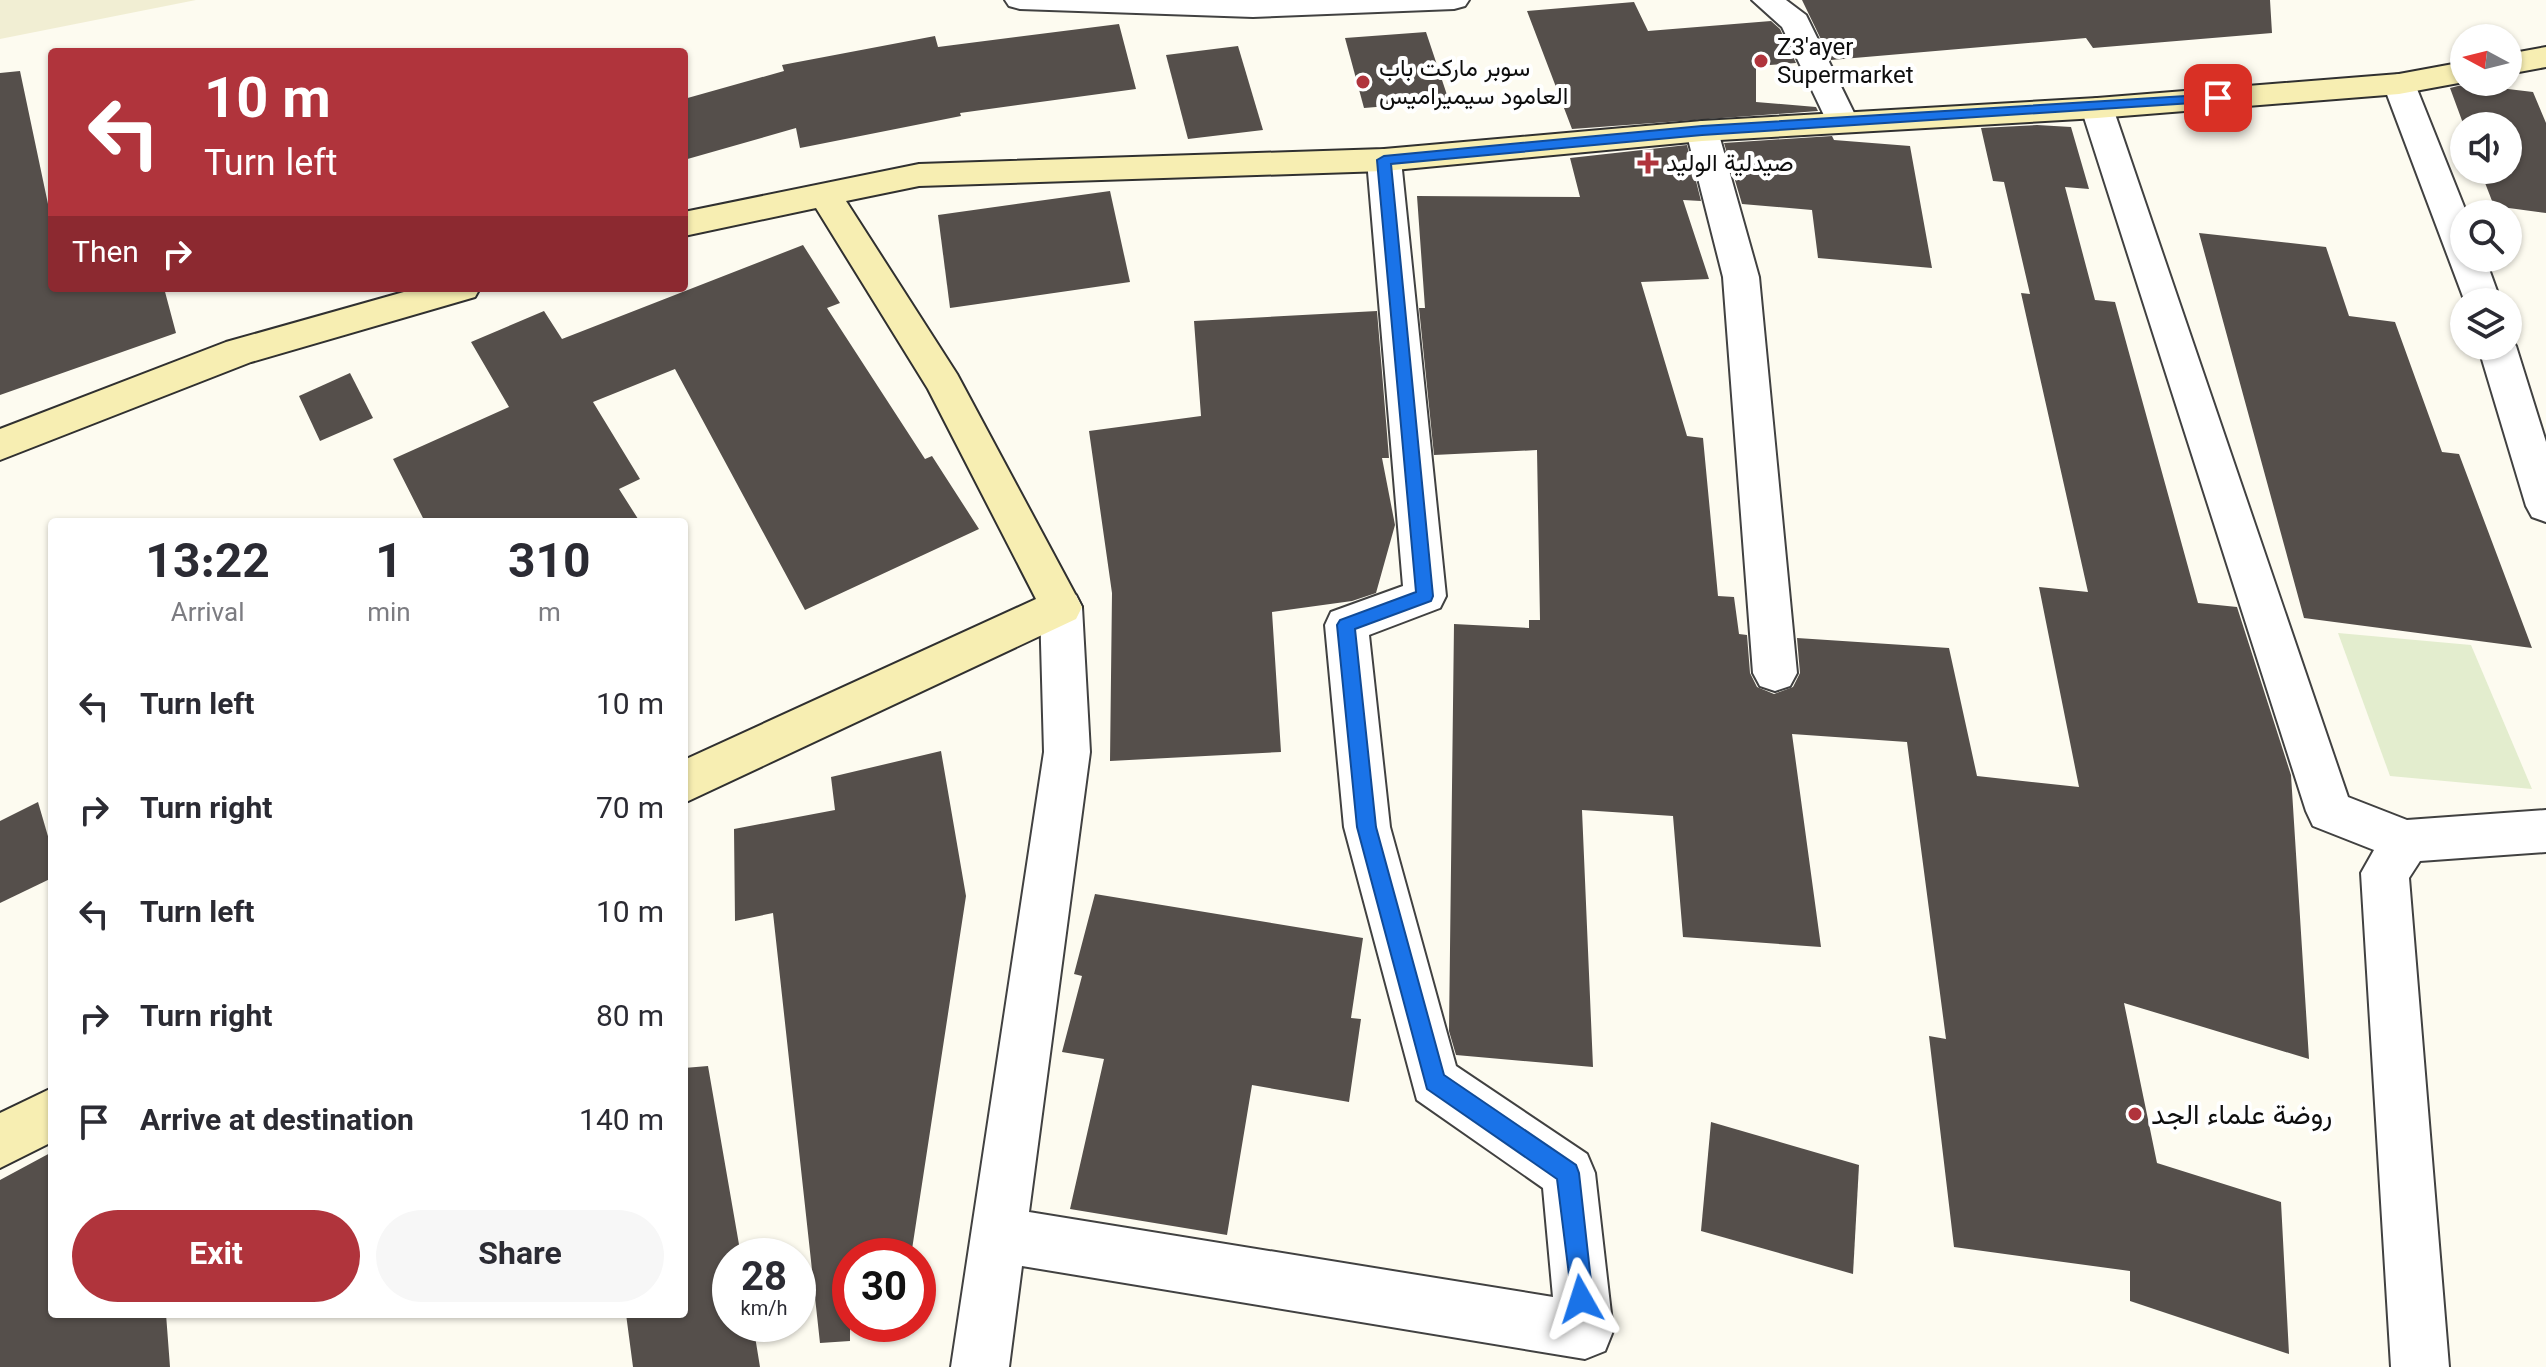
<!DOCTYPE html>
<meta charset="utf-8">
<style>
:root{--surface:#fff;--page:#f7f7f7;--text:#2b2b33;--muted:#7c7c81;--accent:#b0343c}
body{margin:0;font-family:Georgia,Vazirmatn,serif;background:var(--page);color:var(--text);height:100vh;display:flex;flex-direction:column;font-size:30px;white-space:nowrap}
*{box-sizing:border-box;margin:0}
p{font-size:26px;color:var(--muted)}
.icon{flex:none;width:44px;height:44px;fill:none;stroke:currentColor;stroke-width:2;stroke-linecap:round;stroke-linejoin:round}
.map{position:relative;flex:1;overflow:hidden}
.panel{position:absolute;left:48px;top:518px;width:640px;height:800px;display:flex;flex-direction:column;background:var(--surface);border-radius:8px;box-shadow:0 2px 6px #0004}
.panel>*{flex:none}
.hud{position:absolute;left:48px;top:48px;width:640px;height:244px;border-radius:8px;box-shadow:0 2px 6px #0004;background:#b0343c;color:#fff;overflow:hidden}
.needle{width:52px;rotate:277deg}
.fabs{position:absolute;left:2450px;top:24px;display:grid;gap:16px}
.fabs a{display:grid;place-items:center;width:72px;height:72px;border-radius:50%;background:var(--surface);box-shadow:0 2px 6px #0004;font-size:40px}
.speed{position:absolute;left:712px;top:1238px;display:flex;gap:16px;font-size:40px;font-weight:700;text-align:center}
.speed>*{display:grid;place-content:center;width:104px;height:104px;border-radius:50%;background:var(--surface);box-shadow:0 2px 6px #0004;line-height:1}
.speed small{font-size:20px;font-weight:400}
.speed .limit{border:12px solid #d22;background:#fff;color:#111}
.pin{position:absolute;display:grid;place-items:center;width:68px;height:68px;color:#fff;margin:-34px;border-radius:16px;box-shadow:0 4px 12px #0006}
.me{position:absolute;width:88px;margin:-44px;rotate:354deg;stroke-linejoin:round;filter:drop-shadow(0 0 6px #0008)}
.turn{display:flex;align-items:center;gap:28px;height:168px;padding:0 24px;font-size:36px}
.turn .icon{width:104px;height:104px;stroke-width:2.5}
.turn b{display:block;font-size:56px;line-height:68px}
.then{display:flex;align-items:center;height:76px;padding:0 24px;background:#0003;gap:16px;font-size:30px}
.eta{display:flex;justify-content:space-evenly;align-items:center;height:136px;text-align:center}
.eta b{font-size:48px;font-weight:700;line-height:56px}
.action{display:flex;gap:16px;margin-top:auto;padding:16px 24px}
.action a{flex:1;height:92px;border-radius:48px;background:var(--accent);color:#fff;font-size:32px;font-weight:700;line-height:92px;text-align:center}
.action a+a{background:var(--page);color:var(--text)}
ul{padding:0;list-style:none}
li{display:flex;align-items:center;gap:24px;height:104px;padding:0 24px}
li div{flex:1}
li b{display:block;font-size:30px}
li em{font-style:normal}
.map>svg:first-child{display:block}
</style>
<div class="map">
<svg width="2546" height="1367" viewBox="0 0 2546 1367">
<rect width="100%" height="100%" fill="#fdfbf0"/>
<polygon fill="#f1eed3" points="0,0 196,0 0,39"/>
<polygon fill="#e3edce" points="2338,633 2471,645 2532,789 2390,776"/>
<g fill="#554f4b">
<polygon points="1802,0 2270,0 2272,33 2093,48 2086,38 1831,60"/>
<polygon points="1634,2 1648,31 1771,21 1780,29 1796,63 1756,66 1756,102 1816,107 1818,111 1572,129 1527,11"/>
<polygon points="1119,24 1136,89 960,113 961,116 800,148 796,128 684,160 684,99 784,71 782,65 935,36 938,47"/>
<polygon points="1426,32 1449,101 1364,108 1345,38"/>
<polygon points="1238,46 1263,130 1188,139 1166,55"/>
<polygon points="20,71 52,223 52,288 164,288 176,333 0,395 0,73"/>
<polygon points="2466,84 2533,92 2546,123 2546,213 2494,206 2480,170 2508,170 2508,126 2464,126 2450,88"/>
<polygon points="2037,125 2071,127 2089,189 2065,187 2095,300 2115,302 2198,603 2237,607 2291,775 2309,1059 2124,1003 2157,1163 2281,1202 2289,1354 2130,1301 2130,1271 1954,1247 1929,1036 1946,1039 1907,742 1792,734 1821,947 1683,937 1673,816 1582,810 1593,1067 1456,1055 1449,1031 1454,624 1529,628 1529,620 1540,620 1537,450 1434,455 1419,308 1425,308 1417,196 1580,197 1570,158 1687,145 1701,201 1683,200 1709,279 1641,282 1687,436 1703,438 1718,596 1734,597 1739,634 1747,635 1750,673 1757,687 1774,694 1793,687 1800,673 1797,638 1949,648 1977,776 2079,787 2039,587 2088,592 2021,293 2030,294 2004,182 1993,181 1981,128"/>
<polygon points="1832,136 1834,140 1910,146 1932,268 1818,258 1812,210 1742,204 1724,143"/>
<polygon points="1110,191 1130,282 950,308 938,215"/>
<polygon points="2199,233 2326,247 2349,316 2395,322 2442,452 2459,454 2532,648 2304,618"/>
<polygon points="803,245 840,303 827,308 925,459 932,456 979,529 805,610 675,369 593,402 640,479 619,489 640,522 425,522 393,459 509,407 471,342 544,311 562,339"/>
<polygon points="1377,311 1389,458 1382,458 1395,525 1376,593 1352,601 1272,612 1281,752 1110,761 1112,593 1089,431 1201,416 1194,321"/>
<polygon points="350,373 373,418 320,441 299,396"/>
<polygon points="941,751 966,896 911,1256 850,1256 850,1341 820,1343 773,913 735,921 734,829 835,810 831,777"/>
<polygon points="38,802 52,850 52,878 0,903 0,821"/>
<polygon points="1095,894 1363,938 1351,1018 1361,1019 1349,1102 1252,1085 1227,1235 1070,1209 1104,1059 1062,1052 1082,976 1074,974"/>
<polygon points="708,1066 741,1256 730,1256 730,1324 753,1324 760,1367 633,1367 626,1314 684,1314 684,1068"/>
<polygon points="1711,1122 1859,1165 1853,1274 1701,1231"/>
<polygon points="52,1152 52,1314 166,1314 170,1367 0,1367 0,1180"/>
</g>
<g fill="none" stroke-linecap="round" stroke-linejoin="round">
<g stroke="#414141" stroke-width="4">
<g id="street">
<polygon points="1005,0 1469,0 1465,6 1454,9 1253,17 1020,9 1009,6"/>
<polygon points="1752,0 1786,0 1806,15 1858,121 1854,128 1842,131 1830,128 1782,27"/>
<polygon points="2399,74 2410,77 2415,84 2467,214 2464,214 2464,258 2485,258 2501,302 2465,302 2383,84 2388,77"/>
<polygon points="2097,98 2108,101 2113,108 2348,797 2407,820 2546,810 2546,852 2420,861 2409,878 2449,1367 2391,1367 2361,873 2374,850 2313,826 2306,811 2081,108 2086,101"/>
<polygon points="1702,121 1714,124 1718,131 1759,277 1797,673 1790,686 1775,691 1760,686 1753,673 1723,277 1686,131 1690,124"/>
<polygon points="1384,149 1396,152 1401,160 1446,596 1440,608 1369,635 1390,827 1456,1066 1587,1154 1595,1173 1613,1331 1605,1351 1585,1359 1022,1266 1009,1367 951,1367 1044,752 1040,607 1046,595 1061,590 1076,595 1082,607 1090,752 1029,1212 1553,1297 1543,1188 1417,1100 1344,827 1325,625 1331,612 1403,586 1367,160 1372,152"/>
<polygon points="2508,336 2516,346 2546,442 2546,522 2532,517 2526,506 2478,346 2508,346"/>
</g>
</g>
<g stroke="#303030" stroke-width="4">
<g id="secondary">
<polygon points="2546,47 2546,67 2508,74 2508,54"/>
<polygon points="2464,62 2464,82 2399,94 2097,118 1702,141 1384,171 919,186 846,201 957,374 1082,607 1076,619 684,803 684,760 1036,599 928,389 816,208 684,236 684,212 919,164 1384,149 1702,121 2097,98 2399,74"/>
<polygon points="418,288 480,288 475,297 251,362 0,460 0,429 226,342"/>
<polygon points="52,1088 52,1142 0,1168 0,1113"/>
</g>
</g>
<use href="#street" fill="#fff" fill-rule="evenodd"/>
<use href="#secondary" fill="#f7eeb2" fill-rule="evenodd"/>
</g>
<polygon fill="#1a73e8" stroke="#114b97" stroke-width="2" points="2218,94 2225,98 2223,101 1702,135 1391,164 1433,596 1431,601 1355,629 1376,827 1444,1075 1576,1165 1579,1173 1593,1299 1589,1307 1581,1311 1573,1307 1557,1179 1427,1089 1357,827 1337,625 1340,620 1416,592 1377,160 1384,156 1702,126"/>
<g fill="#b0343c" stroke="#fff" stroke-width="3">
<circle cx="1761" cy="61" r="8"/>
<circle cx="1363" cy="82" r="8"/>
<path d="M1644 151h8v8h8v8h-8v8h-8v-8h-8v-8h8z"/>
<circle cx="2135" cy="1114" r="8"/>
</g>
<g text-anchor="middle" stroke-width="8" stroke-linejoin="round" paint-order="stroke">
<g font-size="24" fill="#0e0e0e" stroke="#fff" text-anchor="start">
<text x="1777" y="55">Z3'ayer<tspan x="1777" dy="28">Supermarket</tspan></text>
<text x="1379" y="76">سوبر ماركت باب<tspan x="1379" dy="28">العامود سيميراميس</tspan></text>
<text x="1666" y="171">صيدلية الوليد</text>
</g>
<g font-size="28" fill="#0e0e0e" stroke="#fff" text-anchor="start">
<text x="2151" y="1124">روضة علماء الجد</text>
</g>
</g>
</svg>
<div class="fabs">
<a><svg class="needle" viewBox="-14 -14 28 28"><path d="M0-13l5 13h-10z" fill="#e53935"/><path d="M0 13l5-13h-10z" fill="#7c7c81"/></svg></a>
<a><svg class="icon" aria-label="sound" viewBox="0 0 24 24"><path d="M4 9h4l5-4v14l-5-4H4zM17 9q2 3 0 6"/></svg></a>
<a><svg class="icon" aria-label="search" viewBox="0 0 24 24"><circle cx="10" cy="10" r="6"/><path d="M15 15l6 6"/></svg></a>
<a><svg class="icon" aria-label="layers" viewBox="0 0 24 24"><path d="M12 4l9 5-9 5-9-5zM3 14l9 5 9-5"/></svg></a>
</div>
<div class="speed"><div>28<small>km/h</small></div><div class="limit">30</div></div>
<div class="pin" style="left:2218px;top:98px;background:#d93025"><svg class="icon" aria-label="arrive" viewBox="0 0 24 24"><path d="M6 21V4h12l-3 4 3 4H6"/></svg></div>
<svg class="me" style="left:1581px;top:1299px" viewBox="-20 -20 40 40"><path d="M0-17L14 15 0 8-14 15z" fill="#1a73e8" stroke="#fff" stroke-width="4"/></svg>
<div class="hud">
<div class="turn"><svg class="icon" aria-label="left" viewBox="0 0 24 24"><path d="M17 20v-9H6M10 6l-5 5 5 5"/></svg><div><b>10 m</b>Turn left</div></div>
<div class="then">Then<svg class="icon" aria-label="right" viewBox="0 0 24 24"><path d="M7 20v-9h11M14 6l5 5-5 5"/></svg></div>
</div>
<section class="panel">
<div class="eta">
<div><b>13:22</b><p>Arrival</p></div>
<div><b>1</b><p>min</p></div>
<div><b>310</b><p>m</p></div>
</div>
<ul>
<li><svg class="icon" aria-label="left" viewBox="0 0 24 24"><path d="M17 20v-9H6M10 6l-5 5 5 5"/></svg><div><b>Turn left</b></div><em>10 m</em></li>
<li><svg class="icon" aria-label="right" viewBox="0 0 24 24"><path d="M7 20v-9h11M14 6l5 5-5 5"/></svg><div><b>Turn right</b></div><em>70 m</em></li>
<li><svg class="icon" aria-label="left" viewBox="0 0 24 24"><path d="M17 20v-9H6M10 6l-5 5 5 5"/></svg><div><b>Turn left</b></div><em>10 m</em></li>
<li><svg class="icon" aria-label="right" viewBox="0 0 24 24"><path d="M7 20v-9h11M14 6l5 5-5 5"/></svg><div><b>Turn right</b></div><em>80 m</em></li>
<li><svg class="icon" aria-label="arrive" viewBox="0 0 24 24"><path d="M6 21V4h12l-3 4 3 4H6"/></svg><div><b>Arrive at destination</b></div><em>140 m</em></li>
</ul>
<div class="action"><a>Exit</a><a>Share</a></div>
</section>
</div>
